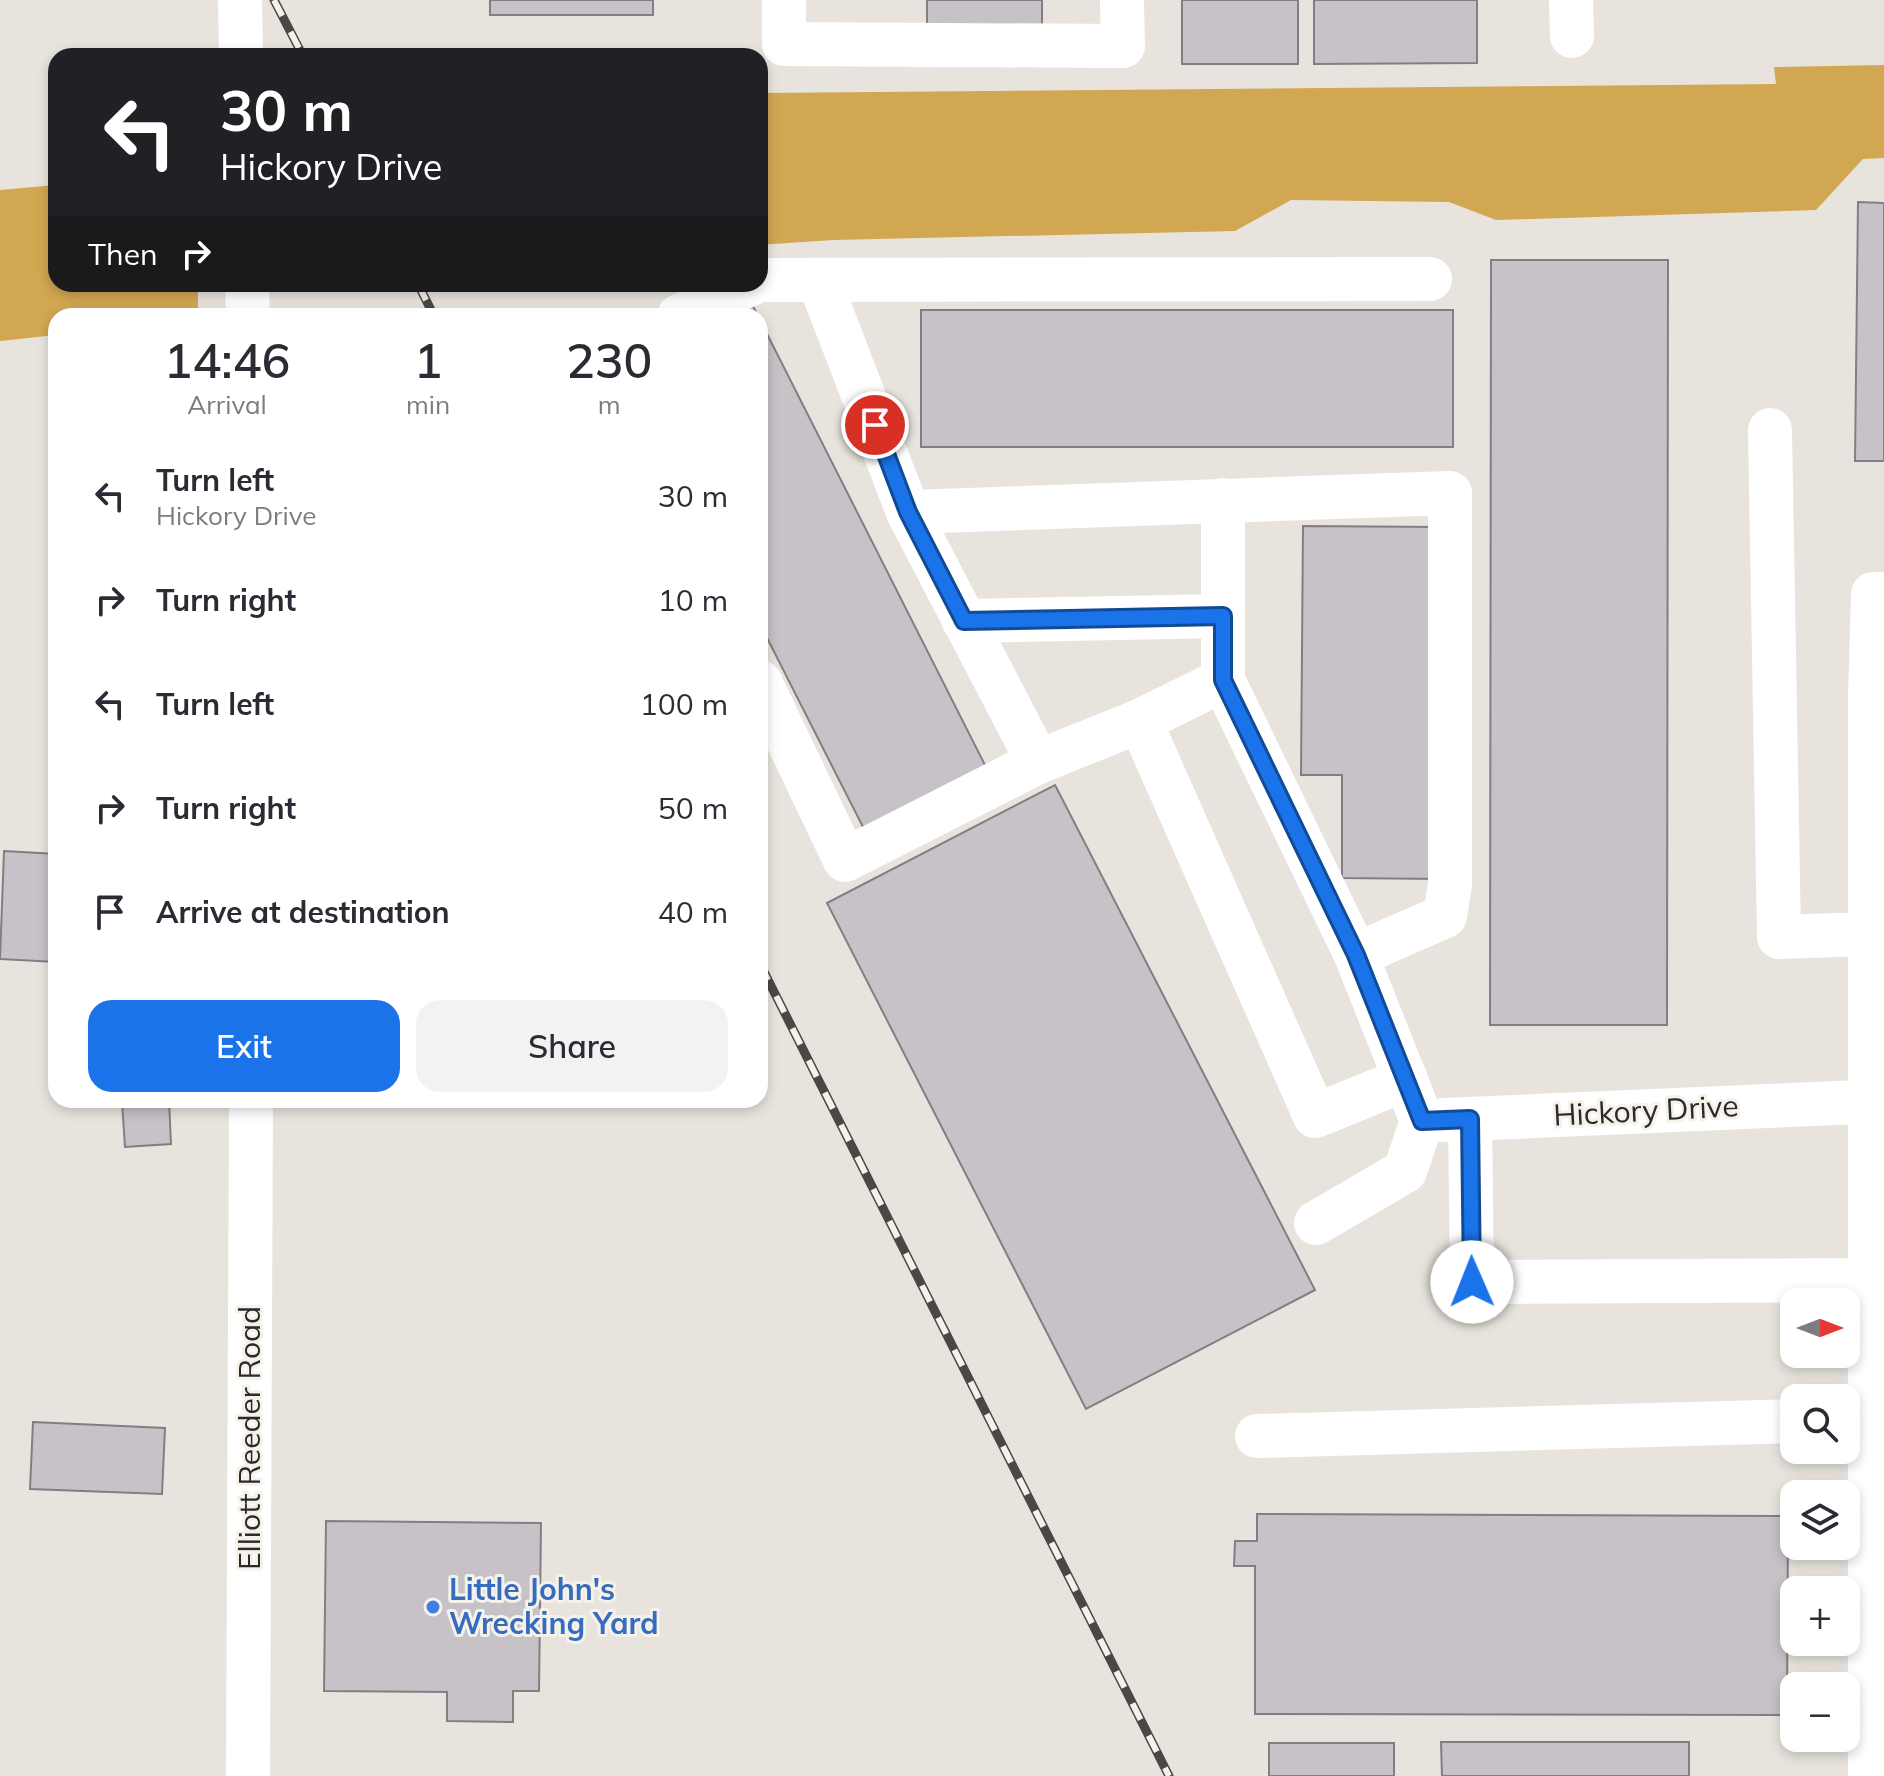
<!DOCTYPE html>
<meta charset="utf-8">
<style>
:root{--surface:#fff;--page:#f2f2f3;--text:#2b2b33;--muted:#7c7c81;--accent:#1a73e8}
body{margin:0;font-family:Mulish,sans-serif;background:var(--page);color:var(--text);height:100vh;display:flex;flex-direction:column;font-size:30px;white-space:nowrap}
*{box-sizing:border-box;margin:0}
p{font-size:26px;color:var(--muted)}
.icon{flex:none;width:44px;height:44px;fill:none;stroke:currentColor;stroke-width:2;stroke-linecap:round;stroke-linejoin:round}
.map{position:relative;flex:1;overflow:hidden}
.side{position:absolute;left:48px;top:308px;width:720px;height:800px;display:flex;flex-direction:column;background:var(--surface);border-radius:24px;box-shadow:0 4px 12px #0003}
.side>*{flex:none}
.guide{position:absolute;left:48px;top:48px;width:720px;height:244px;border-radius:24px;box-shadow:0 4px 12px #0003;background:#202124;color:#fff;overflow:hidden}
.needle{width:52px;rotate:90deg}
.controls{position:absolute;left:1780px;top:1288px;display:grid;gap:16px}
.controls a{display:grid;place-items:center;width:80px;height:80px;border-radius:16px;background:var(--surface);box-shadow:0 4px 12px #0003;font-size:40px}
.pin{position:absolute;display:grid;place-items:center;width:68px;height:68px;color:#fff;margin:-34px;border:4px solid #fff;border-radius:50%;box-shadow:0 2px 8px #0007}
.me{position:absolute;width:88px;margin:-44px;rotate:359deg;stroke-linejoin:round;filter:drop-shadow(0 0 6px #0008)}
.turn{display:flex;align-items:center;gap:28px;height:168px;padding:0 40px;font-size:36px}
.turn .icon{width:104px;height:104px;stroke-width:2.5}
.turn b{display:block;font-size:56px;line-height:68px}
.then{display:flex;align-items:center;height:76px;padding:0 40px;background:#0003;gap:16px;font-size:30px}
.eta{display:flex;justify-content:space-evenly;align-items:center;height:136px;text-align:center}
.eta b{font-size:48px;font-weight:600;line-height:56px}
.action{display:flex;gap:16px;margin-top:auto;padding:16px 40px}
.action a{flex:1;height:92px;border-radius:24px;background:var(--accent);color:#fff;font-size:32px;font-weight:600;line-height:92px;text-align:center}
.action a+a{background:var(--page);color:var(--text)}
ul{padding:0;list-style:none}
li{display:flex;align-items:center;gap:24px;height:104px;padding:0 40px}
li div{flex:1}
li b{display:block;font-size:30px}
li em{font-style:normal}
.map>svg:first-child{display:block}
</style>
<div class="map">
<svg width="1884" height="1776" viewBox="0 0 1884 1776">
<rect width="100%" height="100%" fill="#e8e4dd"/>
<g fill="#d1a752">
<polygon points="1884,65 1884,158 1863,159 1816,210 1496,220 1449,202 1291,200 1235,231 833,240 760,245 760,93 1776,84 1774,67"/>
<polygon points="56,185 56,284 198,284 198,316 56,316 56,335 0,341 0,190"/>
</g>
<g fill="#c6c2c8" stroke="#827e84" stroke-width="2">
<rect x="490" y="0" width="163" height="15"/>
<rect x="927" y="0" width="115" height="36"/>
<rect x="1182" y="0" width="116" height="64"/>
<polygon points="1314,0 1477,0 1477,63 1314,64"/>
<polygon points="1858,202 1884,203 1884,461 1855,461"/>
<polygon points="1491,260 1668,260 1667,1025 1490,1025"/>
<polygon points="748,296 758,316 710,316"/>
<rect x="921" y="310" width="532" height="137"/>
<polygon points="760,320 988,771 866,833 760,624"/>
<polygon points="1303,526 1441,527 1440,879 1342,878 1342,775 1301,775"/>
<polygon points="1055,785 1315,1290 1086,1409 827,903"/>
<polygon points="4,851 56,854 56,962 0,959"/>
<polygon points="169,1100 171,1144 125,1147 122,1102"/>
<polygon points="33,1422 165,1428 162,1494 30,1489"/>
<polygon points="1257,1514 1788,1516 1787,1715 1255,1714 1255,1566 1234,1566 1235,1541 1257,1541"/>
<polygon points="326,1521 541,1523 539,1691 513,1691 513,1722 447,1721 447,1692 324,1691"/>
<polygon points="1441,1742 1689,1742 1689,1776 1442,1776"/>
<rect x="1269" y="1743" width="125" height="33"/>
</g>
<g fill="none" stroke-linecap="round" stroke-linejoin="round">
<g stroke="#fff" stroke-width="44">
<polyline points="240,0 241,56"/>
<polyline points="784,0 784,44 1123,46 1122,0"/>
<polyline points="1571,0 1572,36"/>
<polyline points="760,280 1430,279"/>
<polyline points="819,280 908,512"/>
<polyline points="247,284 248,316"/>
<polyline points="679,316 751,284"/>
<polyline points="1770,430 1779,937 1869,934"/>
<polyline points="1223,500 1223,680 1356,955 1422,1121 1405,1171 1316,1223"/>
<polyline points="964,621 1223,616"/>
<polyline points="760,682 845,860 1038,762 908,512 1450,493 1450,884 1445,916 1356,955"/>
<polyline points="1140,721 1315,1116 1406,1079"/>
<polyline points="1038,762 1140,721 1223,680"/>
<polyline points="1470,1119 1472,1282 1870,1280"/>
<polyline points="1443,1120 1884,1101"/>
<polyline points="1257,1436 1794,1421"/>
<polyline points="248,1776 251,1100"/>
<polyline points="1870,1776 1870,696 1873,594 1884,594"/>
</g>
<g stroke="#4a4845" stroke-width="9">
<g id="rail">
<polyline points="274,0 303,56"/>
<polyline points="418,284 434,316"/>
<polyline points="760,964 1169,1776"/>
</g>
</g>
<use href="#rail" stroke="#f5f1eb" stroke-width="6" stroke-dasharray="18" stroke-linecap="butt"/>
</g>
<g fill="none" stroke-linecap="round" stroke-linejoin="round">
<g stroke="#114b97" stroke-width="20">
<polyline id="route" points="875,425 908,512 964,621 1223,616 1223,680 1356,955 1422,1121 1470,1119 1472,1282"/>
</g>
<use href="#route" stroke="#1a73e8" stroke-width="14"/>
</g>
<circle fill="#3f7fe0" stroke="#f5f1eb" stroke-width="3" cx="433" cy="1607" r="8"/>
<g text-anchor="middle" stroke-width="6" stroke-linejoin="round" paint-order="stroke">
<g font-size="30" fill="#2b2a27" stroke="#f5f1eb">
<text transform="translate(1646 1111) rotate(-3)" y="10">Hickory Drive</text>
<text transform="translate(250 1438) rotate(-90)" y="10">Elliott Reeder Road</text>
</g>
<g font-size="30" font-weight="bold" fill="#366cbe" stroke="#f5f1eb" text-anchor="start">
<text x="449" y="1600">Little John's<tspan x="449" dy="34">Wrecking Yard</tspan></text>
</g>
</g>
</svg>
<div class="controls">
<a><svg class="needle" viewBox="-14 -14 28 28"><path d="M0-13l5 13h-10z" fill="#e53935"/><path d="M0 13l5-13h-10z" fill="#7c7c81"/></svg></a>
<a><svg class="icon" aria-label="search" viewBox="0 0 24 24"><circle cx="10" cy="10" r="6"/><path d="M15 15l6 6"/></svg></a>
<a><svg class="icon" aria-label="layers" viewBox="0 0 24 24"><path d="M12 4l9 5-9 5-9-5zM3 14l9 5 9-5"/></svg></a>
<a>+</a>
<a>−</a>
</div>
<div class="pin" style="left:875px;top:425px;background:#d93025"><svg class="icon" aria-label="arrive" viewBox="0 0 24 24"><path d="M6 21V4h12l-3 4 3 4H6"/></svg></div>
<svg class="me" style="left:1472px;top:1282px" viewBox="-20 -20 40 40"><circle r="19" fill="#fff"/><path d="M0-13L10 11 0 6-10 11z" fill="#1a73e8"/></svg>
<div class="guide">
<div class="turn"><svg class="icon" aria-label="left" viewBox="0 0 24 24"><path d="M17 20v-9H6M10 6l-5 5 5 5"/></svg><div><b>30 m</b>Hickory Drive</div></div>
<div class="then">Then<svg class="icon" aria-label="right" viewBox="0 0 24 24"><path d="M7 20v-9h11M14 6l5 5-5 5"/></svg></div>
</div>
<section class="side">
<div class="eta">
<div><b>14:46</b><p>Arrival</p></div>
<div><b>1</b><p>min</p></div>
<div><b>230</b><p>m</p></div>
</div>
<ul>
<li><svg class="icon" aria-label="left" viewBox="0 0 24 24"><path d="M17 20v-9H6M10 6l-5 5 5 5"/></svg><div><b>Turn left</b><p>Hickory Drive</p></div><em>30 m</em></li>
<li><svg class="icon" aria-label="right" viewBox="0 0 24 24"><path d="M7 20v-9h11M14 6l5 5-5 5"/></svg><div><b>Turn right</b></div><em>10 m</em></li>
<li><svg class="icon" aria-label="left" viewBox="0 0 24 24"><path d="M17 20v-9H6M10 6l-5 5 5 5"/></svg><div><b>Turn left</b></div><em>100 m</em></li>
<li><svg class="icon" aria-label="right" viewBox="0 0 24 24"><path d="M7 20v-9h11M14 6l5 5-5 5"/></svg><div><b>Turn right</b></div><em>50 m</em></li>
<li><svg class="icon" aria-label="arrive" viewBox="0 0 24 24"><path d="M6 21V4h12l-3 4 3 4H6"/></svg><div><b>Arrive at destination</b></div><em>40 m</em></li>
</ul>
<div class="action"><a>Exit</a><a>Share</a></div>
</section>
</div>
